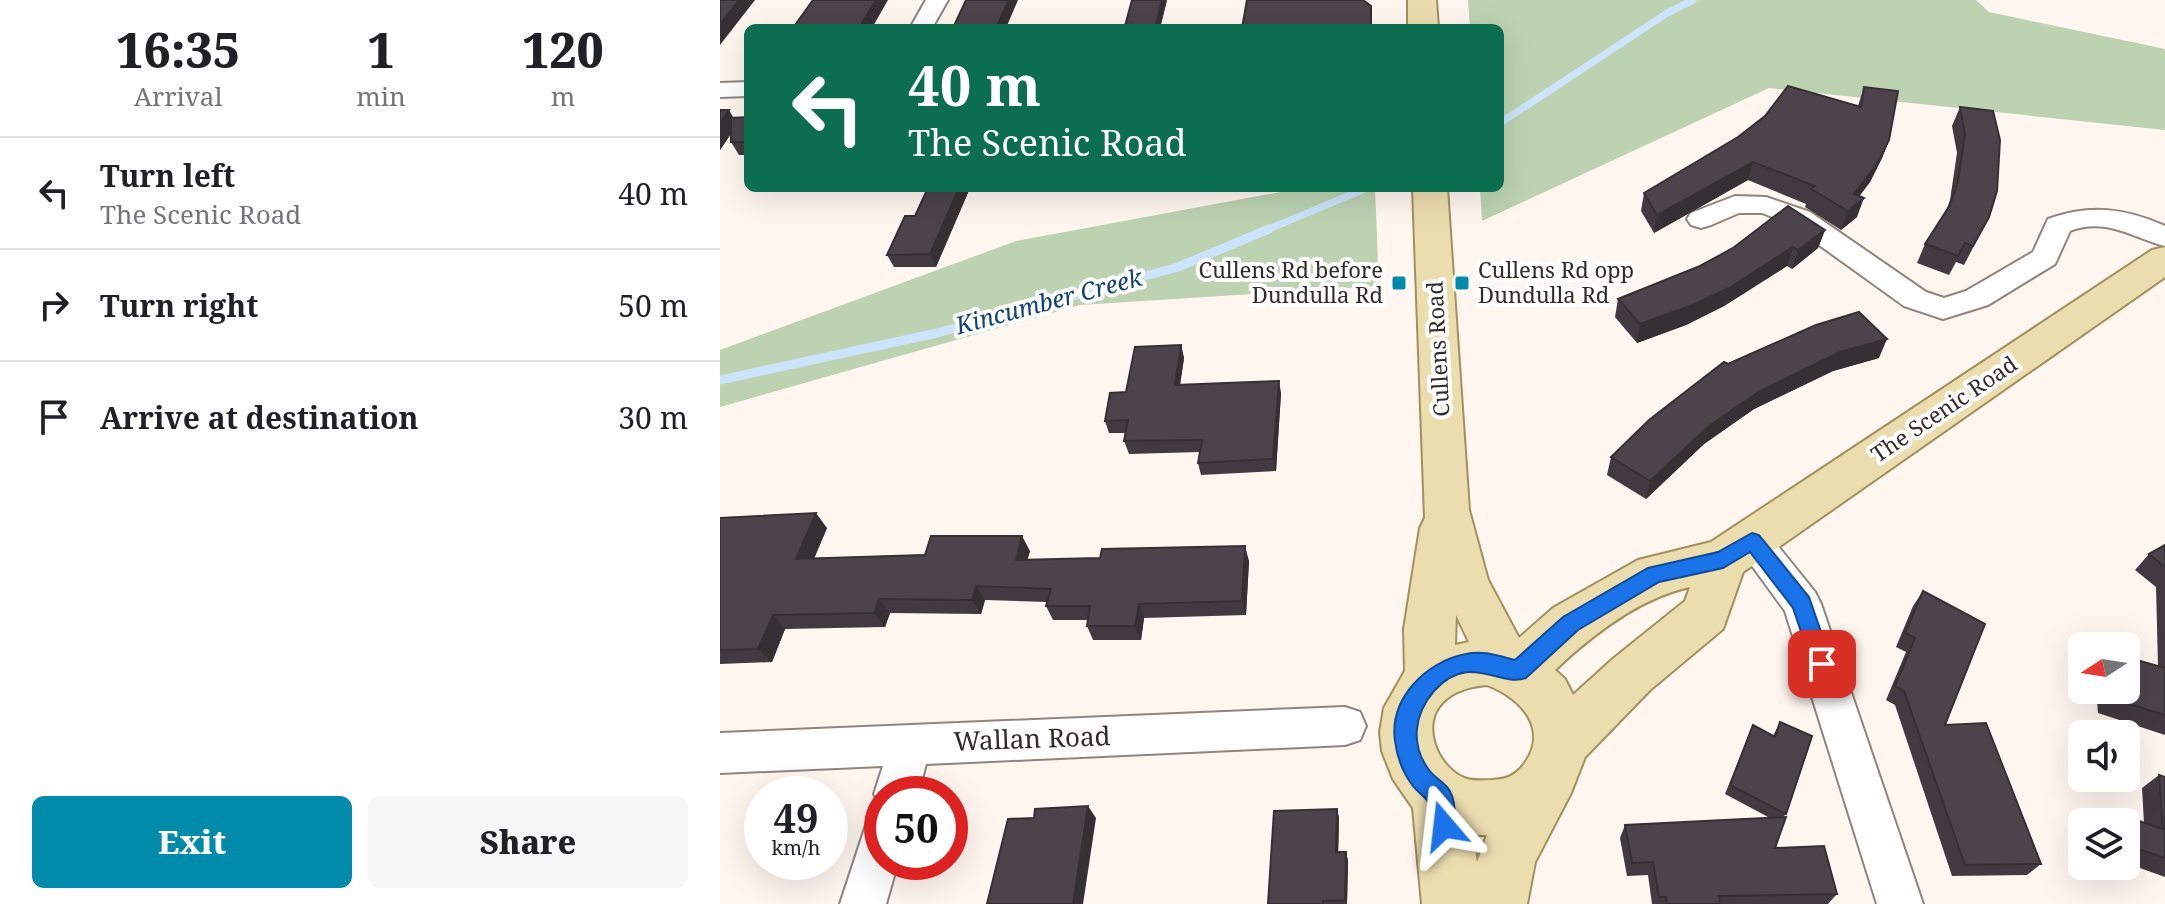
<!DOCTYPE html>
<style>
:root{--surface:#fff;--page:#f6f6f6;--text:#202124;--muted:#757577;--line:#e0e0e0;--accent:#008baa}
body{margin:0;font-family:"Noto Serif",serif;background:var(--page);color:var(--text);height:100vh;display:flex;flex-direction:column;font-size:30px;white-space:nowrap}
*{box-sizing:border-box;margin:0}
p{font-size:26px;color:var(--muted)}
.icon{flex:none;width:44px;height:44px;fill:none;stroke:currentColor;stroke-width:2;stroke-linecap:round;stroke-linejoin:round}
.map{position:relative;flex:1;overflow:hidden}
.details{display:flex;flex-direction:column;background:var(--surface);width:720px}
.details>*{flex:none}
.banner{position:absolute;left:24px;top:24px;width:760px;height:168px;border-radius:12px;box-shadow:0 8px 32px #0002;background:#0b6e4f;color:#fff;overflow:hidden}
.needle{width:52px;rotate:258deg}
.buttons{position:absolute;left:1348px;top:632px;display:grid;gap:16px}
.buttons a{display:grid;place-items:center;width:72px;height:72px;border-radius:12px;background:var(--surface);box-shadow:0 8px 32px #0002;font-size:40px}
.speed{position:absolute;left:24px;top:776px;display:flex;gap:16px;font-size:40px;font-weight:700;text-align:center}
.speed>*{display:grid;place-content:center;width:104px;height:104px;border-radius:50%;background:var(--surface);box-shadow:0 8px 32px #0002;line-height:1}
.speed small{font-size:20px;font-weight:400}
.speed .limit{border:12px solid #d22;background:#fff;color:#111}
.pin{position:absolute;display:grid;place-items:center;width:68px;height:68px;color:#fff;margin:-34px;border-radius:16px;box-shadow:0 4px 12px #0006}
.me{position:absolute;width:88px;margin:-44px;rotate:343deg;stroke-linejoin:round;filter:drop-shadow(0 0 6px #0008)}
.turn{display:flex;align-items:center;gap:28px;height:168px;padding:0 32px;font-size:36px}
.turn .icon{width:104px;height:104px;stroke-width:2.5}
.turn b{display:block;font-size:56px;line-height:68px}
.eta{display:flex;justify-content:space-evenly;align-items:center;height:136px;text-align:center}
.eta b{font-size:48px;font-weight:800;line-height:56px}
.button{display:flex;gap:16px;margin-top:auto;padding:16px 32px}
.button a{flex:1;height:92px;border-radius:12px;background:var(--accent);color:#fff;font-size:32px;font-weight:800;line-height:92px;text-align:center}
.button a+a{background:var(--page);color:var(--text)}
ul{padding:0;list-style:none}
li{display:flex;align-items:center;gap:24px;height:112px;padding:0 32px;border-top:2px solid var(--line)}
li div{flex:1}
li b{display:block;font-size:30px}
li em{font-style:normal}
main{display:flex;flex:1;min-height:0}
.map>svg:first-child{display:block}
</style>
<main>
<section class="details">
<div class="eta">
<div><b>16:35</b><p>Arrival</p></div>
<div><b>1</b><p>min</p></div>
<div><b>120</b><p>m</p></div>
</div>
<ul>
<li><svg class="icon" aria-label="left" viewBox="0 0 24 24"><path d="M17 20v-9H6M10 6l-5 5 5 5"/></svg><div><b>Turn left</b><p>The Scenic Road</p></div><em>40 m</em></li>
<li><svg class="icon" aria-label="right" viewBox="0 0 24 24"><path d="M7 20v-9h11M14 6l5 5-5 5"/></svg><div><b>Turn right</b></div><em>50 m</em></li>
<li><svg class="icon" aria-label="arrive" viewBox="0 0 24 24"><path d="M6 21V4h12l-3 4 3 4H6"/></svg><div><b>Arrive at destination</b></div><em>30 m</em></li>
</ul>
<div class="button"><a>Exit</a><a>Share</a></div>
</section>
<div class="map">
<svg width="1445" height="904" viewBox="0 0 1445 904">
<rect width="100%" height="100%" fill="#fff6f0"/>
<g fill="#bcd2b1">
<polygon points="748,0 1256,0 1269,12 1445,49 1445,130 1049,88 762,221 760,188 780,188 780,28 750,28"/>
<polygon points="582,188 655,188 659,286 360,305 0,407 0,350 296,241"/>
</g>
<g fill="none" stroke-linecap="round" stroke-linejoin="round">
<g stroke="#cde3fb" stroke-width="7">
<polyline points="780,123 949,12 973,0"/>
<polyline points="544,231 647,188"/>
</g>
<polyline stroke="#cde3fb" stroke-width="9" points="0,380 217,333 458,267 549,229"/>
<g stroke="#8f857e" stroke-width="4">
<g id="minor">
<polygon points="206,0 228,0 212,28 190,28"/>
<polygon points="28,82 28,96 0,97 0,83"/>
<path d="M1015 196 1046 197 1090 212 1206 292 1224 298 1246 291 1313 252 1328 219C1370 204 1405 208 1445 226V246C1411 237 1386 217 1350 231L1335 264 1268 305 1223 319 1184 306 1070 224 1042 213H1019L991 225 981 228 971 225 967 219 971 213Z"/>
<polygon points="1032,526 1045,530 1095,592 1101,604 1203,904 1157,904 1065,611 1014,541 1019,530"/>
<polygon points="625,707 640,712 646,726 640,740 625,745 206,764 198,794 162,794 162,809 154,794 163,766 0,773 0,733"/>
<polygon points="162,819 162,862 178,862 166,904 120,904 146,825"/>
</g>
</g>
<g stroke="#a2915e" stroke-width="4">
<g id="major">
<polygon points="688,0 716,0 718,28 688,28"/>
<path d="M693 188H727L749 510 768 580 799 638 833 608 918 560 991 542 1432 250 1445 247V277L1023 572 1003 629 930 690 865 757 851 793 815 862 807 904H702L693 808 673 779 662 751 660 732 664 708 685 671 684 629 700 528 705 518ZM970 587 965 601 894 658 853 695 845 679 835 670C872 635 919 598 970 587ZM736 615 749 642 735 645ZM767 685C804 699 832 733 800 769 791 778 784 779 772 780 762 780 751 782 742 777 717 765 701 725 722 703 735 690 749 687 767 685ZM753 835H767L757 862Z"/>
</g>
</g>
<use href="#minor" fill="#fff" fill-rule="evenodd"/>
<use href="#major" fill="#ecddaf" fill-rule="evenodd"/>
</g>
<g fill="#423a40">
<polygon points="447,0 440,28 406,28 405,26"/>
<polygon points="1144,87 1169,140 1162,158 1150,182 1139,196 1137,217 1121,230 1085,207 1086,204 1028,180 934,233 921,211 924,193 1138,106"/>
<polygon points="1240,107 1269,217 1244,265 1236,262 1229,275 1197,263 1205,244 1226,211 1230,200 1237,153 1232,126"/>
<polygon points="0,110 14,118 28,117 28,155 19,155 11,142 11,134 0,150"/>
<polygon points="208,188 250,188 216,267 174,267 167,255 195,216"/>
<polygon points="1105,230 1098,248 1072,269 1067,266 1004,306 966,325 917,343 895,317 898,299"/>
<polygon points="461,345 464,358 460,385 561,393 556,471 481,475 478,463 480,452 409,454 404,441 406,433 389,433 385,421 406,392"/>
<polygon points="1159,358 1113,371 1034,409 984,444 926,499 887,475 891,457 1008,364"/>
<polygon points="0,518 107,528 94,558 310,551 307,560 529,561 526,615 424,618 421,640 373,640 367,626 368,620 333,620 326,606 327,602 265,600 261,614 170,613 165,627 65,629 52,662 0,664"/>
<polygon points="1445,545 1445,735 1378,713 1376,690 1406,690 1438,666 1436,587 1415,570 1429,554"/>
<polygon points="1203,591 1225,725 1321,864 1307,875 1232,876 1175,705 1166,700 1186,652 1176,647 1193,606"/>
<polygon points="1060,722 1066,814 1063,817 1055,848 1117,894 1108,904 932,904 928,875 907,876 900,838 905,825 1050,818 1005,794 1033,725 1053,736"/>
<polygon points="1439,775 1445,777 1445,877 1406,863 1406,822 1374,822 1389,811 1424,823 1422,788"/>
<polygon points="617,809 619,818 618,852 626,852 628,861 627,904 548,904"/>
</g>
<g fill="#363034">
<polygon points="19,0 35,0 0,45 0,24"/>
<polygon points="156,0 168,0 152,28 139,28"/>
<polygon points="289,0 298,0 286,28 276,28"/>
<polygon points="442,0 447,0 440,28 437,28 436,25"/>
<polygon points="9,110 17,124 0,150 0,123"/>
<polygon points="1169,140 1162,158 1150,182 1129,210 1144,198 1137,217 1121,230 1134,194"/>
<polygon points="1033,162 1028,180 934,233 937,215"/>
<polygon points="239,188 250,188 216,267 210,254"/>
<polygon points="1105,230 1098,248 1072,269 1078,250"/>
<polygon points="1073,247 1067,266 1004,306 966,325 917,343 920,324"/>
<polygon points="1167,339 1159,358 1113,371 1034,409 984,444 926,499 930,481 989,426 1040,391 1120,352"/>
<polygon points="461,345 464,358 458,398 455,385"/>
<polygon points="559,381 561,393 556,471 553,459"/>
<polygon points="96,513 107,528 88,573 76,559"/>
<polygon points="302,536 310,551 303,575 296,560"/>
<polygon points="525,546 529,561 526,615 522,601"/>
<polygon points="256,586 265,600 261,614 252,600"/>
<polygon points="159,599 170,613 165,627 154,613"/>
<polygon points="419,604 424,618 421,640 415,626"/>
<polygon points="53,615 65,629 52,662 38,649"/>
<polygon points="368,806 376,818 363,904 353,904"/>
<polygon points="617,809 619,818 618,861 616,852"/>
<polygon points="626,852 628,861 627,904 625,900"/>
</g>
<g fill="#4d444b" stroke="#363034" stroke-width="2">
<polygon points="0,0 19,0 0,24"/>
<polygon points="93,0 156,0 139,28 73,28"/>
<polygon points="246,0 289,0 276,28 233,28"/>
<polygon points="412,0 442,0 436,25 405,26"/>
<polygon points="527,0 643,0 651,6 651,28 522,28"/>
<polygon points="1068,86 1141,107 1144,87 1178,91 1169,140 1157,164 1134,194 1144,198 1128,211 1091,189 1095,186 1033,162 937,215 924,193 1018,137 1045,116"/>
<polygon points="1240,107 1273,111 1280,140 1277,191 1269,217 1253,246 1245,243 1238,256 1205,244 1230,205 1238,181 1245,134"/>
<polygon points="0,110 9,110 0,123"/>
<polygon points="28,117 28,142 11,142 11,118"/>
<polygon points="208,188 239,188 210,254 167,255 185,216 195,216"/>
<polygon points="1068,206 1105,230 1078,250 1073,247 1009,288 970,306 920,324 898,299 980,266 1013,248"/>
<polygon points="1139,312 1167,339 1120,352 1040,391 989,426 930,481 891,457 929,420 1004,362 1008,364 1096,325"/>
<polygon points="461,345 455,385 559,381 553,459 478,463 482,440 404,441 408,420 385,421 390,393 406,392 415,347"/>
<polygon points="96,513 76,559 205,555 211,536 302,536 296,560 380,558 382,549 525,546 522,601 419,604 415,626 367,626 370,606 326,606 331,589 256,586 252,600 159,599 154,613 53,615 38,649 0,650 0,518"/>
<polygon points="1445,545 1445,567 1429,554"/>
<polygon points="1203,591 1265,624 1225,725 1266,723 1321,864 1245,865 1184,691 1175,686 1195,638 1185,633"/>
<polygon points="1406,657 1445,668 1445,715 1393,699 1392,690 1406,690"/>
<polygon points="1060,722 1092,736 1066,814 1010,785 1033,725 1055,737"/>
<polygon points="1439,775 1445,777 1445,858 1406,845 1406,822 1389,822 1389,811 1443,829"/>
<polygon points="368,806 353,904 267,904 288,819 314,818 315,809"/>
<polygon points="617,809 616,852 626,852 625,900 603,901 603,904 548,904 554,811"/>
<polygon points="1066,817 1055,848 1104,846 1117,894 999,896 1000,904 947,904 946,897 939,897 933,862 912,863 905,825"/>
</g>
<path fill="#1a73e8" stroke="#114b97" stroke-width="2" d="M1032 533 1039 535 1089 597 1112 664 1109 670 1102 673 1094 670 1073 608 1030 552 1003 568 939 582 858 630 806 678C779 688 750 651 714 691 694 714 690 745 709 770 714 777 722 781 727 787 736 797 737 822 732 834L724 838 715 834C711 824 713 814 709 804 707 797 698 793 693 786 683 773 677 757 675 741 669 698 707 661 746 654 763 650 779 656 795 660L843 617 928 568 998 552Z"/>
<g fill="#008baa" stroke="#fff" stroke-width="3">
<rect x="671" y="275" width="16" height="16" rx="4"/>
<rect x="734" y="275" width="16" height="16" rx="4"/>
</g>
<g text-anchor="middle" stroke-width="8" stroke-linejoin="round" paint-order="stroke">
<g font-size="22" fill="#302c29" stroke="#fff" text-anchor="end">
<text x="663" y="278">Cullens Rd before<tspan x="663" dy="25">Dundulla Rd</tspan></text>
<text x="758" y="278" text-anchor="start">Cullens Rd opp<tspan x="758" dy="25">Dundulla Rd</tspan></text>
</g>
<g font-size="22" fill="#302c29" stroke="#fff">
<text transform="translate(718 349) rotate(-93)" y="8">Cullens Road</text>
<text transform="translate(1224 409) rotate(-34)" y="8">The Scenic Road</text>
</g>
<g font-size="24" font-style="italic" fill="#104373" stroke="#fff">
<text transform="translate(329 302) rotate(-15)" y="8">Kincumber Creek</text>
</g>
<g font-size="26" fill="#302c29" stroke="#fff">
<text transform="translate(312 739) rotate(-2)" y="9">Wallan Road</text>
</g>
</g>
</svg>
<div class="buttons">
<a><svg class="needle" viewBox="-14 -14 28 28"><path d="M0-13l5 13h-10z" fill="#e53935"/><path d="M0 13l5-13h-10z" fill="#757577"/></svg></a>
<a><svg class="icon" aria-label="sound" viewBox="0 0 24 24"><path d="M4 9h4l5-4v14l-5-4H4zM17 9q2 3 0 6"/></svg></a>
<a><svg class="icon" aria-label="layers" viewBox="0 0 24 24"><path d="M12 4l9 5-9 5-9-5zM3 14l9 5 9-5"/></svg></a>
</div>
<div class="speed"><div>49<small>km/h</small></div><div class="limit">50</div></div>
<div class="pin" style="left:1102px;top:664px;background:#d93025"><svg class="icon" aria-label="arrive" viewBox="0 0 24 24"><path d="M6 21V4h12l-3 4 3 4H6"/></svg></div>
<svg class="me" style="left:724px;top:826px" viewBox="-20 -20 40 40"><path d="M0-17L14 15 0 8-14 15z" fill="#1a73e8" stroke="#fff" stroke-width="4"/></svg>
<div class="banner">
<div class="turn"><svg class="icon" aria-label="left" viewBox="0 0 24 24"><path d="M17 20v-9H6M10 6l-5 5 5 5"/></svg><div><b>40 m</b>The Scenic Road</div></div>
</div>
</div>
</main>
